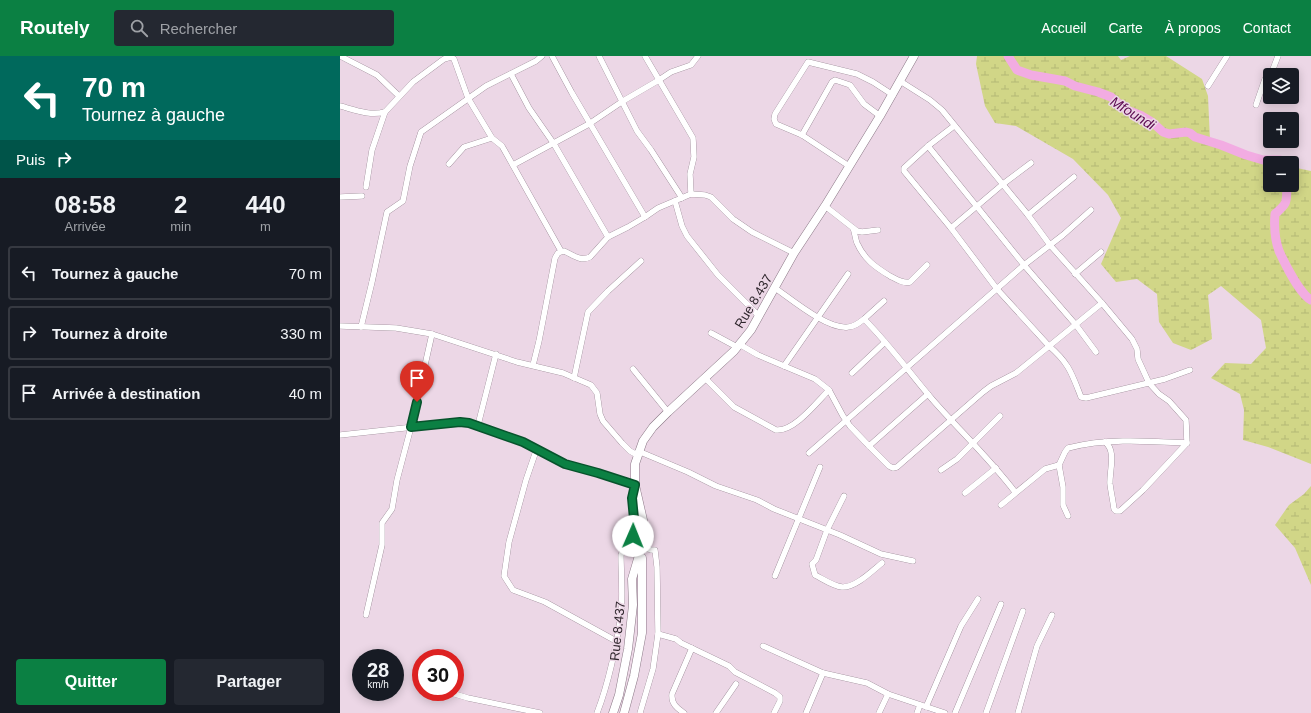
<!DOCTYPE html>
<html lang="fr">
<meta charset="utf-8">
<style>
:root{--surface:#171b24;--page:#242831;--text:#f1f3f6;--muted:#9ea1a6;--line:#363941;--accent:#0b8043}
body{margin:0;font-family:Helvetica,sans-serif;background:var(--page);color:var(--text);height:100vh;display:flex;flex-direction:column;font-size:15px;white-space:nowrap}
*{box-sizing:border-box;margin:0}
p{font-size:13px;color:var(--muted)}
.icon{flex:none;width:22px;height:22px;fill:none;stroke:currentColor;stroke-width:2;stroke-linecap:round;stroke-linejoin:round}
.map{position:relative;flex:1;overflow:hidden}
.side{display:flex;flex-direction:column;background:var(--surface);width:340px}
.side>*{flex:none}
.banner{background:#00695c;color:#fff;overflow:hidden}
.tools{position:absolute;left:923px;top:12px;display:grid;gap:8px}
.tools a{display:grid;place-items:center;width:36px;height:36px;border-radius:4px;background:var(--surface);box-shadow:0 2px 10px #0003;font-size:20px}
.speed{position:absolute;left:12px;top:593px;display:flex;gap:8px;font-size:20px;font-weight:700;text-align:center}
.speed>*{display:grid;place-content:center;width:52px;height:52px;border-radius:50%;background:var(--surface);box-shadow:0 2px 10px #0003;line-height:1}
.speed small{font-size:10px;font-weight:400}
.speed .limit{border:6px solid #d22;background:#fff;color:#111}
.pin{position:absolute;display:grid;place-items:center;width:34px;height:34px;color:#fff;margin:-41px -17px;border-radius:50% 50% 50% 0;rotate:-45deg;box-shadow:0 0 4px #0007}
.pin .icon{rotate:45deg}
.me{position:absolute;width:44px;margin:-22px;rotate:1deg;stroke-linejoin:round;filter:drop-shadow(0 0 3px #0008)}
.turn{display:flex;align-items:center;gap:14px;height:84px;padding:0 16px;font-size:18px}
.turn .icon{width:52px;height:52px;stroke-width:2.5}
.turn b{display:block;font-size:28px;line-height:34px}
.then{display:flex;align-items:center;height:38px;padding:0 16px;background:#0003;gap:8px;font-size:15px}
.eta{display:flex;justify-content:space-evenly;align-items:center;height:68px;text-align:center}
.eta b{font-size:24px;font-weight:600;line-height:28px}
.cta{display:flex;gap:8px;margin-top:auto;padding:8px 16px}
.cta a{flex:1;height:46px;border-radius:4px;background:var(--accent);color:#fff;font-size:16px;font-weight:600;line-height:46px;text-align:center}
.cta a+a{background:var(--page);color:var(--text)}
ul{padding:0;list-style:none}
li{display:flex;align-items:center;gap:12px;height:54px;margin:0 8px 6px;padding:0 8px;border:2px solid var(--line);border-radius:4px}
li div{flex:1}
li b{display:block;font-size:15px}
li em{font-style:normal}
header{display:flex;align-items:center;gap:24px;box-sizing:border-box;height:56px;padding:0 20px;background:var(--accent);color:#fff}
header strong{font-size:19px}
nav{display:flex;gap:22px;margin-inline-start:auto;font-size:14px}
.search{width:280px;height:36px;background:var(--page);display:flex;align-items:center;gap:10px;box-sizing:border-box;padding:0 14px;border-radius:4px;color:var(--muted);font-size:15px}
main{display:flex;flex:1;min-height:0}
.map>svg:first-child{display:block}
</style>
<header>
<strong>Routely</strong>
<div class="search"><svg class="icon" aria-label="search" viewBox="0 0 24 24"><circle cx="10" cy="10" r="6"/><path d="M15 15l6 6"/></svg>Rechercher</div>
<nav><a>Accueil</a><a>Carte</a><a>À propos</a><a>Contact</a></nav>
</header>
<main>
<section class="side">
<div class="banner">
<div class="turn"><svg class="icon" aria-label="left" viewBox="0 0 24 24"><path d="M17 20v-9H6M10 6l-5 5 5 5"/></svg><div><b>70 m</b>Tournez à gauche</div></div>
<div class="then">Puis<svg class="icon" aria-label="right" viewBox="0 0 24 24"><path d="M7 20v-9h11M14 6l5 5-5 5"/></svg></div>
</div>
<div class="eta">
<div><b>08:58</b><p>Arrivée</p></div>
<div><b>2</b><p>min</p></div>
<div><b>440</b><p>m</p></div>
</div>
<ul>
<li><svg class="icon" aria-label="left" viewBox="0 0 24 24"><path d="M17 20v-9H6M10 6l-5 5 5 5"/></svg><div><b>Tournez à gauche</b></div><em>70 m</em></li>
<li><svg class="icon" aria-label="right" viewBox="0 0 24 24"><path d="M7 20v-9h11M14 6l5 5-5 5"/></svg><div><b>Tournez à droite</b></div><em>330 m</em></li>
<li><svg class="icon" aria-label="arrive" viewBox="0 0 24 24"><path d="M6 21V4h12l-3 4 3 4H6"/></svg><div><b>Arrivée à destination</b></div><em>40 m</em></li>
</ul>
<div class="cta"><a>Quitter</a><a>Partager</a></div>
</section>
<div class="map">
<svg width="971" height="657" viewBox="0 0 971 657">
<defs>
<pattern id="wetland-marsh" width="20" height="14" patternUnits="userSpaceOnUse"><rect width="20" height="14" fill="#d1d687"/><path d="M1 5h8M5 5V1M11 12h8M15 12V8" fill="none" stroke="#b4b875"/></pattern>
</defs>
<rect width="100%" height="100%" fill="#ecd7e6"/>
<g fill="url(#wetland-marsh)">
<path d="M637 0H778L781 4 790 0H826L862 23 868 40 870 85C882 89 894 96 907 100 920 104 935 102 947 107H930V129H952V111L971 115V408L928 391 903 384 904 354 900 338 871 322 885 307 911 308 926 292 921 264 881 230 868 239 872 283 851 294 833 287 819 266 817 238 797 223 776 226 761 208 781 162 768 139 733 103 676 70 655 67 645 50 636 8Z"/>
<polygon points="971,430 971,529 955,492 935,469 949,449 964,438"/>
</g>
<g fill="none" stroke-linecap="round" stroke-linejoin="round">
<g stroke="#f2ace2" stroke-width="9">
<polyline points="668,0 677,14 691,19 725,25 735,30 758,36 771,41 787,54 802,60 812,66 823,76 829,78 846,76 850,77 855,81 881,89 906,99 923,104 940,104 947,107"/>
<path d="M947 129C946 146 949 146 935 158 934 170 935 184 939 195 945 208 960 238 971 244"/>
</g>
<g stroke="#8a7785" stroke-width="6">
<g id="minor">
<polyline points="0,0 37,19 59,40"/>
<polyline points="212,0 232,37 305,161 318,152 351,138 365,139 371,141 393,163 412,176 454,197"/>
<polyline points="259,0 297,75 311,94 342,142"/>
<polyline points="305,0 353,82 354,101 350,118 351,138"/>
<polyline points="171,18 189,52 214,88 268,181"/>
<path d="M560 25 590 44 602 54 688 159 710 189 762 247 792 283 797 293 798 303 809 327 819 338 829 345 846 364 847 387 803 434 780 455H776L774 453C773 445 771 436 770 428 769 416 777 395 765 386"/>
<polyline points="868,30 887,0"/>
<polyline points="916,49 925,23 933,13 938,0"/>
<path d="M0 50C15 54 30 60 45 56"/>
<path d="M614 70 588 90 564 112V115L611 172 657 233 709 290C729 307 732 318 741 341L746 342 825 323 850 314"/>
<polyline points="462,79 492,26 495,24 510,29 524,48 540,60"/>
<polyline points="588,90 684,209 736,269 756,296"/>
<polyline points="109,108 124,91 152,82"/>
<polyline points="173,109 249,68 283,45 319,24 331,16 351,9 358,0"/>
<polyline points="509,110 462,79 436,68 434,63 435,58 468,6 517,18 533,26 553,39"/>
<polyline points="26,131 32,94 45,56 73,26 104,3 111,1 114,3 128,42 152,82 162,90 221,195"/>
<polyline points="0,141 22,140"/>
<polyline points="335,145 342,170 347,180 378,219 419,260"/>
<polyline points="485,150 517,175 522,176 538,174"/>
<polyline points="688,159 734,121"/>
<path d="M513 172C515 177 515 182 517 187 524 203 535 211 550 220 556 223 563 228 570 226L587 209"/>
<polyline points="611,172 663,128 691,107"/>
<polyline points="735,218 761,196"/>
<path d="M435 232C451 243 488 274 508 271 514 271 519 267 524 263 549 288 569 316 592 343 619 374 650 403 675 436"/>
<polyline points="524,263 544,245"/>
<polyline points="0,270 56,272 92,278 177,306 223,317 251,329 257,337 260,358 263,365 282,387 290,395 297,399"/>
<polyline points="21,271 32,226 47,156 63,145 70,110 81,76 146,30 196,5 202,0"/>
<polyline points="371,277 397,291"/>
<polyline points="399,288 418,299 475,323 489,334 503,360 510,370 529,390 588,338"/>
<path d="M193 309 199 285 215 202 218 197 224 195C233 199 241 206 250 201L268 181 288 171 305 161"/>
<polyline points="444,310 508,218"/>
<polyline points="293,313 328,356"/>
<polyline points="512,317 545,286"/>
<polyline points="234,322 248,256 268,235 301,205"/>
<path d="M365 322 394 351 436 374C454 376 477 346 489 334"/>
<polyline points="138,369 156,298"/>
<path d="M0 379 120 366 129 367 183 386 225 408 258 417 295 429 292 442 295 476 284 492 281 499C281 518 283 538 281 558 277 588 268 629 257 657"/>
<polyline points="529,390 549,410 553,412 557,411 643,336 651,330 676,317 762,247"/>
<polyline points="197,392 186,424 169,486 164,520 173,534 205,546 276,585"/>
<polyline points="298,395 348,416 376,430 417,444 434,453 500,479 541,498 573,505"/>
<polyline points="469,397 684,209 723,179 751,154"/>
<polyline points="719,409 723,431 723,449 728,460"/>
<polyline points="601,414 617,403 660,360"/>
<polyline points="625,437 656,412"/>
<path d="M504 440 487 474 476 504 472 508 475 519C483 523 493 530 502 531 515 532 532 515 542 507"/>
<path d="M661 449 705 413 719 409 725 396 728 392C767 382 807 385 847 387"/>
<polyline points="435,520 480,411"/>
<polyline points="26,559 42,489 42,467 52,453 57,424 71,371 92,278"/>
<polyline points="318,578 336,583 341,587 389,610 395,616 435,637 440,641 440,645 434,657"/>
<polyline points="423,590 483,617 527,627 548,638 605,657"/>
<polyline points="108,636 128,642 200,657"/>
<polyline points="586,651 621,570 638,543"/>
<polyline points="300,657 313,613 318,578 317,511 315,494 311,494 306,492 301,495"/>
<path d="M344 657C337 652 331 648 332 638L352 592"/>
<polyline points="376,657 396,628"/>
<polyline points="466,657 483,617"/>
<polyline points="539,657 548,638"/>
<polyline points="577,657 580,649"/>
<polyline points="615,657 661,548"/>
<polyline points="646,657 683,555"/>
<polyline points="678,657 697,590 712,559"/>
</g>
</g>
<g stroke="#8a7785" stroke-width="9">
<g id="secondary">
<polyline points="273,657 279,639 288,593 293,549 292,523 303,486 303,464 295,429 295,408 303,385 313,371 328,356 394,295 411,274 454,197 485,150 540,60 574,0"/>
<polyline points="284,657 294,620 302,577 302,502"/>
</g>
</g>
<use href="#minor" stroke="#fff" stroke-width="5.5"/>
<use href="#secondary" stroke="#fff" stroke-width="8"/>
</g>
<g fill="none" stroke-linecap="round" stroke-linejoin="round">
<g stroke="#07532c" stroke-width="10">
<polyline id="route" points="77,346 71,371 120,366 129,367 183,386 225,408 258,417 295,429 292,442 295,473 293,480"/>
</g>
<use href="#route" stroke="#0b8043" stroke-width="7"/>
</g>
<g text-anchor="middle" stroke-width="3" stroke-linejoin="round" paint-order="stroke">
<g font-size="13" fill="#2d252b" stroke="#ecd7e6">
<text transform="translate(413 245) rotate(-59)" y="5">Rue 8.437</text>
<text transform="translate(277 575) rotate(-84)" y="5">Rue 8.437</text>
</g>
<g font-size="14" font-style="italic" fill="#5b0950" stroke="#ecd7e6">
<text transform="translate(793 57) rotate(32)" y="5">Mfoundi</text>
</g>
</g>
</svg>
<div class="tools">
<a><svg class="icon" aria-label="layers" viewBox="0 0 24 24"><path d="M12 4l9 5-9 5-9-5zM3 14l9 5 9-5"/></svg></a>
<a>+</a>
<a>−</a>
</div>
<div class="speed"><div>28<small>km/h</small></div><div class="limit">30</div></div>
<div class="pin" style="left:77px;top:346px;background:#d93025"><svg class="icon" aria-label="arrive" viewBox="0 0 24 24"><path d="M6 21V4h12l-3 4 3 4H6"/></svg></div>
<svg class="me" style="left:293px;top:480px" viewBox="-20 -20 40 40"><circle r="19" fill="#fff"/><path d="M0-13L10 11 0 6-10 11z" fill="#0b8043"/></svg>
</div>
</main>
